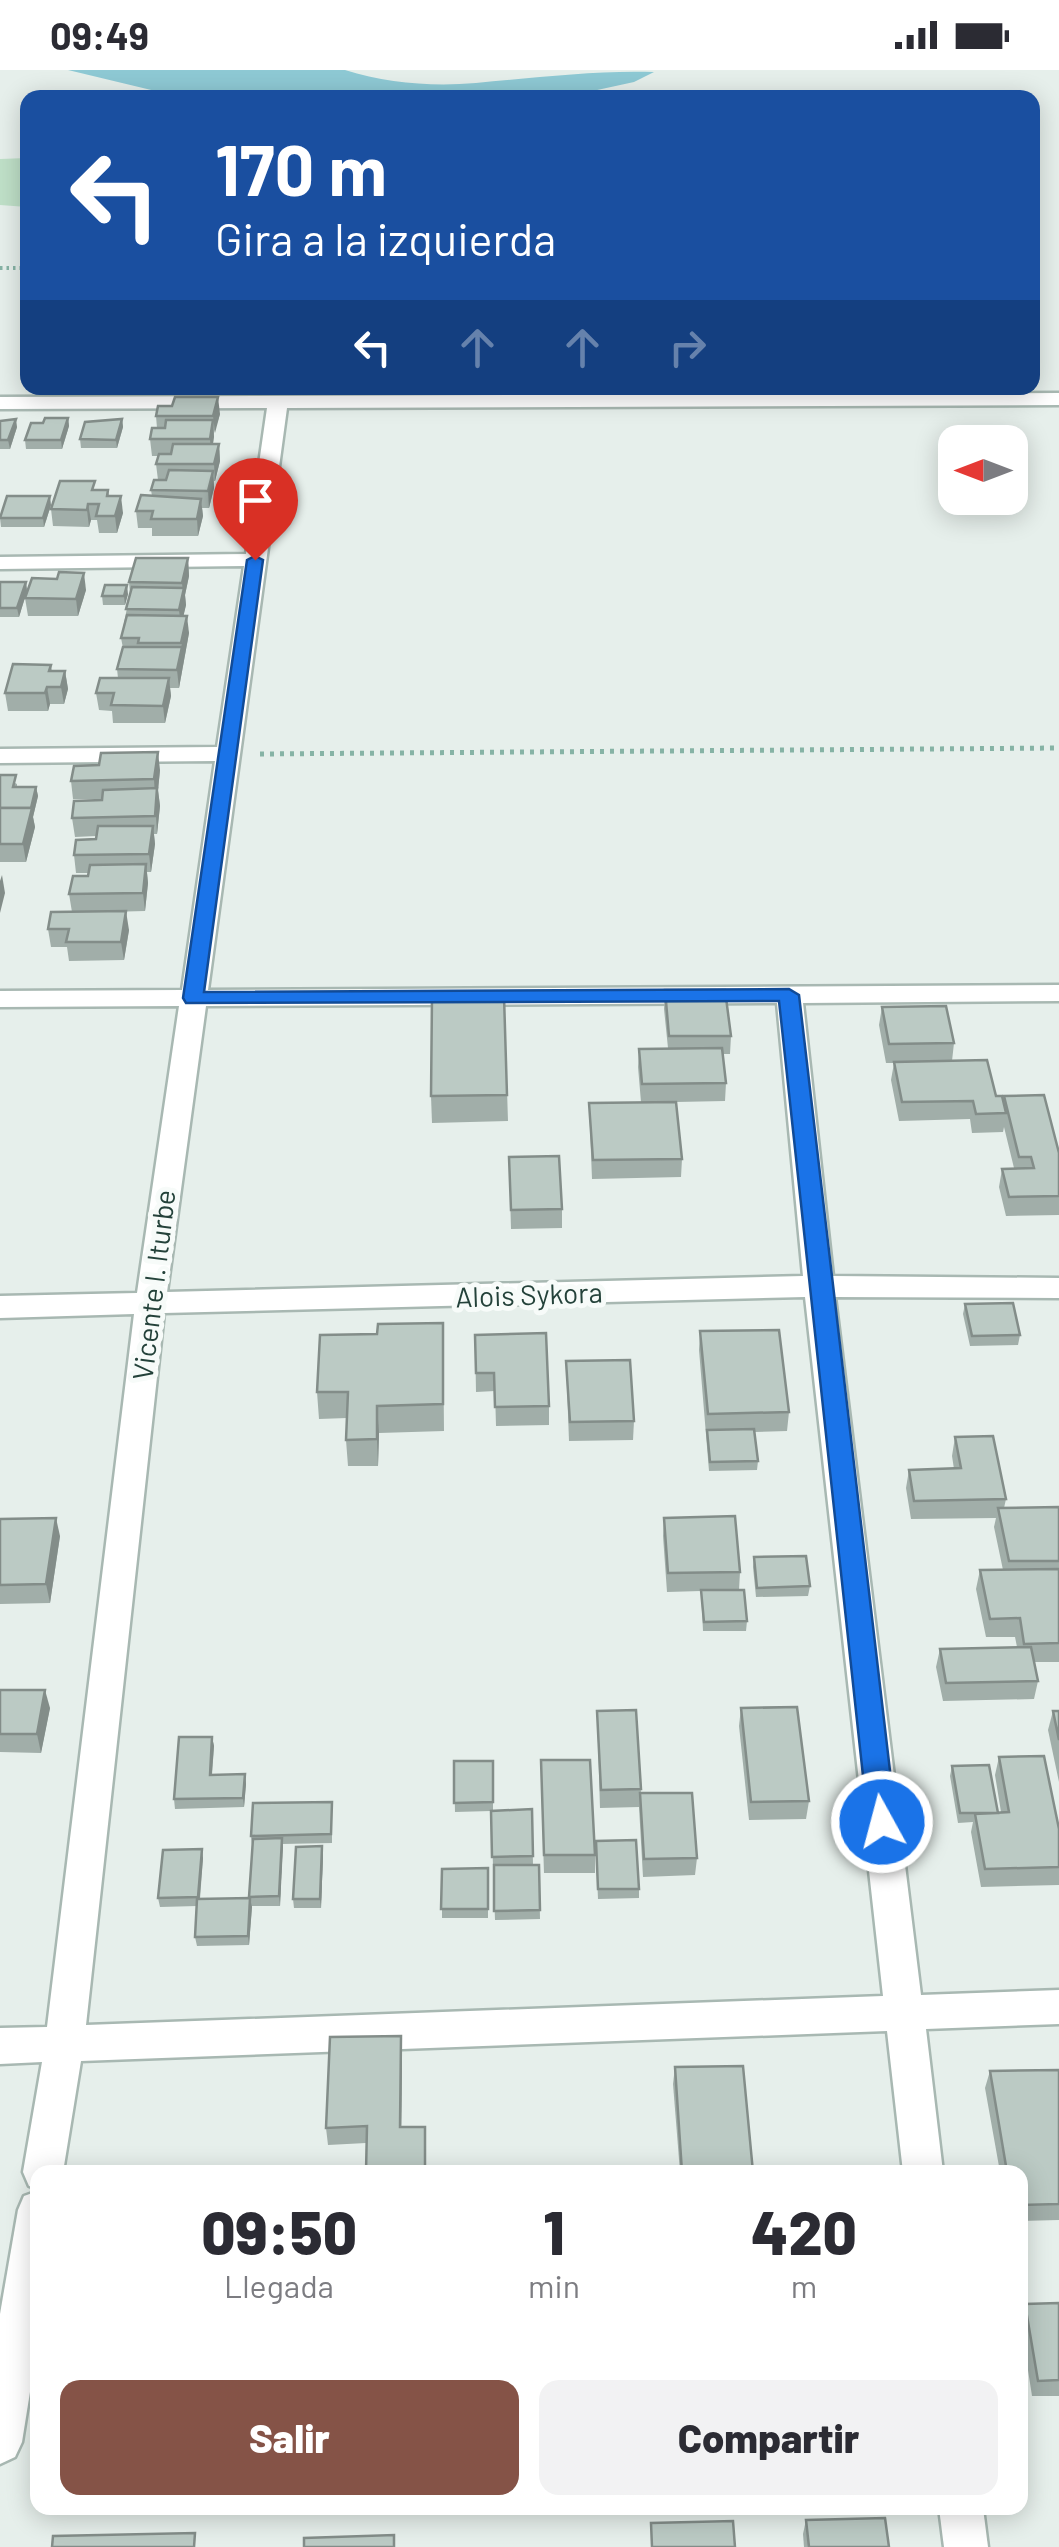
<!DOCTYPE html>
<html lang="es">
<style>
:root{--surface:#fff;--page:#f2f2f3;--text:#2b2b33;--muted:#7c7c81;--accent:#855347}
body{margin:0;font-family:Barlow,sans-serif;background:var(--page);color:var(--text);height:100vh;display:flex;flex-direction:column;font-size:38px;white-space:nowrap}
*{box-sizing:border-box;margin:0}
p{font-size:32px;color:var(--muted)}
.icon{flex:none;width:55px;height:55px;fill:none;stroke:currentColor;stroke-width:2;stroke-linecap:round;stroke-linejoin:round}
.map{position:relative;flex:1;overflow:hidden}
.sheet{position:absolute;left:30px;top:2095px;width:998px;height:350px;display:flex;flex-direction:column;background:var(--surface);border-radius:20px;box-shadow:0 5px 25px #0003}
.sheet>*{flex:none}
.banner{position:absolute;left:20px;top:20px;width:1020px;height:305px;border-radius:20px;box-shadow:0 5px 25px #0003;background:#1a4fa0;color:#fff;overflow:hidden}
.needle{width:65px;rotate:270deg}
.fabs{position:absolute;left:938px;top:355px;display:grid;gap:20px}
.fabs a{display:grid;place-items:center;width:90px;height:90px;border-radius:20px;background:var(--surface);box-shadow:0 5px 25px #0003;font-size:50px}
.pin{position:absolute;display:grid;place-items:center;width:85px;height:85px;color:#fff;margin:-102px -42px;border-radius:50% 50% 50% 0;rotate:-45deg;box-shadow:0 0 10px #0007}
.pin .icon{rotate:45deg}
.me{position:absolute;width:110px;margin:-55px;rotate:353deg;stroke-linejoin:round;filter:drop-shadow(0 0 8px #0008)}
.turn{display:flex;align-items:center;gap:35px;height:210px;padding:0 30px;font-size:45px}
.turn .icon{width:130px;height:130px;stroke-width:2.5}
.turn b{display:block;font-size:70px;line-height:85px}
.lanes{display:flex;align-items:center;height:95px;padding:0 30px;background:#0003;justify-content:center;gap:50px;direction:ltr}
.lanes .off{opacity:.35}
.eta{display:flex;justify-content:space-evenly;align-items:center;height:170px;text-align:center}
.eta b{font-size:60px;font-weight:800;line-height:70px}
.button{display:flex;gap:20px;margin-top:auto;padding:20px 30px}
.button a{flex:1;height:115px;border-radius:20px;background:var(--accent);color:#fff;font-size:40px;font-weight:800;line-height:115px;text-align:center}
.button a+a{background:var(--page);color:var(--text)}
.status{display:flex;justify-content:space-between;align-items:center;height:70px;padding:0 50px;background:var(--surface);direction:ltr}
.status svg{height:28px;fill:currentColor}
.map>svg:first-child{display:block}
</style>
<div class="status"><b>09:49</b><svg viewBox="0 0 49 12"><path d="M0 12V9h3v3zM5 12V6h3v6zM10 12V3h3v9zM15 12V0h3v12zM26 1h20v11H26zM47 4h2v5h-2z"/></svg></div>
<div class="map">
<svg width="1059" height="2477" viewBox="0 0 1059 2477">
<rect width="100%" height="100%" fill="#e6efeb"/>
<polygon fill="#bfe0c8" points="27,88 27,137 0,135 0,89"/>
<path fill="#8ec9d4" d="M68 0H345C387 13 432 17 476 13 534 8 596 0 654 2L634 12 565 27 238 28 207 22 172 25Z"/>
<g fill="none" stroke-linecap="round" stroke-linejoin="round">
<g stroke="#a8b8b2" stroke-width="5">
<g id="minor">
<path d="M1059 323V335L287 338 208 920 1059 915V931L803 933 833 1206 1059 1208V1228L835 1227 921 1925 1059 1920V1954L926 1959 943 2102H903L887 1961 81 1991 63 2102H38V2119L29 2116 23 2102 42 1992 0 1994V1958L47 1957 134 1244 0 1248V1226L137 1223 179 936 0 937V921L182 920 215 691 0 693V679L217 677 244 496 0 499V487L246 484 267 338 0 339V327ZM777 933 803 1206 167 1222 206 936ZM805 1227 883 1926 86 1955 164 1243Z"/>
<polygon points="38,2121 38,2272 22,2372 15,2387 0,2394 0,2244 18,2140 24,2126"/>
<polygon points="939,2438 983,2438 988,2477 944,2477"/>
</g>
</g>
<polyline stroke="#86b3a5" stroke-width="4" stroke-dasharray="2.5 4" stroke-linecap="butt" points="0,198 28,198"/>
<polyline stroke="#86b3a5" stroke-width="5" stroke-dasharray="4 6" stroke-linecap="butt" points="260,684 1059,678"/>
<use href="#minor" fill="#fff" fill-rule="evenodd"/>
</g>
<g fill="#a1aea9">
<polygon points="220,344 214,363 213,374 219,374 220,391 215,411 214,411 214,418 209,438 202,438 203,446 198,466 152,466 152,458 138,458 136,441 152,426 151,420 158,410 156,394 158,386 152,386 150,369 157,358 156,346"/>
<polygon points="68,348 69,356 62,379 26,379 25,370 43,353"/>
<polygon points="122,349 123,357 117,378 81,378 80,369"/>
<polygon points="0,351 17,357 10,379 0,379"/>
<polygon points="96,420 108,420 109,426 123,443 117,463 99,463 97,450 91,450 89,457 53,456 51,439"/>
<polygon points="51,435 44,457 1,457 0,448"/>
<polygon points="188,488 189,506 185,525 186,535 183,546 189,563 179,618 170,618 171,626 165,653 113,653 112,641 99,640 96,623 118,608 117,599 123,578 121,568 130,523 129,512"/>
<polygon points="57,509 86,520 78,546 28,546 25,528"/>
<polygon points="0,512 26,512 27,521 19,547 0,547"/>
<polygon points="128,524 125,535 103,535 102,526"/>
<polygon points="51,595 52,601 65,601 68,619 64,634 50,634 48,641 8,641 5,623"/>
<polygon points="160,700 158,720 160,736 157,764 154,764 155,774 151,802 147,802 148,813 145,841 107,842 129,860 124,890 69,891 67,877 51,877 48,859 72,842 69,824 88,806 88,803 76,803 74,785 96,769 96,766 75,767 72,748 103,729 73,729 71,711"/>
<polygon points="0,705 17,714 17,717 36,717 38,726 33,747 35,757 26,792 0,792"/>
<polygon points="665,920 731,966 730,984 723,984 726,1013 725,1031 676,1032 682,1089 681,1107 592,1109 589,1033 641,1032 638,997 639,979 668,978 664,939"/>
<polygon points="504,926 508,1051 432,1053 431,1026"/>
<polygon points="882,937 954,973 952,991 1003,1031 1004,1026 1059,1083 1059,1145 1006,1146 999,1117 1002,1099 1014,1098 1004,1057 1003,1062 972,1063 970,1049 899,1051 891,1010 894,993 886,993 879,955"/>
<polygon points="509,1087 562,1139 562,1158 511,1159"/>
<polygon points="965,1234 1020,1265 1018,1275 970,1276 963,1244"/>
<polygon points="443,1253 444,1361 379,1363 378,1396 348,1396 346,1370 347,1348 319,1349 317,1322 377,1264"/>
<polygon points="700,1261 789,1342 787,1361 754,1362 758,1391 757,1400 709,1401 699,1280"/>
<polygon points="475,1265 549,1336 549,1355 496,1356 495,1321 476,1322"/>
<polygon points="566,1291 634,1351 633,1370 569,1371"/>
<polygon points="955,1367 1006,1429 1004,1438 1059,1437 1059,1592 1034,1592 1038,1611 1034,1629 943,1631 936,1597 940,1579 1017,1577 1015,1567 986,1567 976,1519 980,1500 1003,1500 994,1457 996,1448 911,1449 906,1418 909,1400 954,1399 952,1386"/>
<polygon points="664,1448 740,1502 739,1520 747,1551 746,1561 703,1561 701,1521 667,1522 663,1466"/>
<polygon points="0,1449 60,1466 50,1533 0,1534"/>
<polygon points="754,1487 810,1516 808,1526 756,1527 753,1497"/>
<polygon points="0,1620 50,1638 41,1683 0,1682"/>
<polygon points="741,1638 809,1731 806,1749 749,1750 739,1656"/>
<polygon points="636,1640 641,1723 697,1788 695,1805 643,1807 639,1737 600,1738 597,1641"/>
<polygon points="1053,1641 1059,1641 1059,1712 1048,1660"/>
<polygon points="212,1667 214,1676 212,1705 245,1704 246,1714 244,1737 175,1739 174,1729"/>
<polygon points="999,1687 1059,1759 1059,1815 981,1817 971,1762 973,1752 958,1753 950,1706 952,1696 998,1743 1001,1742 995,1705"/>
<polygon points="454,1691 493,1691 493,1741 532,1739 533,1795 539,1795 540,1849 495,1850 491,1741 455,1742"/>
<polygon points="541,1708 595,1785 595,1803 544,1803"/>
<polygon points="332,1732 332,1773 282,1774 280,1836 252,1836 249,1875 197,1876 195,1867 197,1836 160,1837 158,1828 203,1788 200,1829 249,1828 252,1775 251,1766"/>
<polygon points="596,1780 639,1819 639,1828 598,1829"/>
<polygon points="323,1785 321,1838 294,1838 293,1829"/>
<polygon points="488,1798 488,1848 442,1848 442,1799"/>
<polygon points="402,1983 401,2057 425,2057 426,2102 366,2102 366,2073 328,2075 326,2058"/>
<polygon points="675,1997 753,2102 680,2102 673,2014"/>
<polygon points="1059,2000 1059,2150 1020,2151 1020,2102 1000,2102 985,2018 990,2001"/>
<polygon points="1059,2233 1059,2326 1032,2326 1020,2249 1025,2234"/>
<polygon points="806,2450 889,2477 804,2477 803,2464"/>
</g>
<g fill="#838d89">
<polygon points="218,327 220,344 215,363 213,346"/>
<polygon points="68,348 69,356 62,379 61,370"/>
<polygon points="16,349 17,357 10,379 8,370"/>
<polygon points="122,349 123,357 117,378 116,370"/>
<polygon points="213,350 214,367 211,386 210,369"/>
<polygon points="219,374 220,391 215,411 214,394"/>
<polygon points="213,401 214,418 209,438 208,421"/>
<polygon points="50,426 51,435 44,457 43,448"/>
<polygon points="121,426 123,443 117,463 115,446"/>
<polygon points="201,429 203,446 198,466 197,449"/>
<polygon points="88,434 91,450 89,457 87,440"/>
<polygon points="188,488 189,506 185,525 186,535 181,557 179,540 183,523 182,513"/>
<polygon points="84,503 86,520 78,546 76,529"/>
<polygon points="26,512 27,521 19,547 17,538"/>
<polygon points="127,515 128,524 125,535 124,526"/>
<polygon points="187,546 189,563 179,618 177,600"/>
<polygon points="65,601 68,619 64,634 61,617"/>
<polygon points="169,608 171,626 165,653 163,636"/>
<polygon points="47,617 50,634 48,641 45,623"/>
<polygon points="158,682 160,700 158,720 160,736 157,764 154,709"/>
<polygon points="36,717 38,726 33,747 35,757 26,792 23,774"/>
<polygon points="153,756 155,774 151,802 149,784"/>
<polygon points="146,794 148,813 145,841 143,823"/>
<polygon points="2,805 5,823 0,843 0,811"/>
<polygon points="126,841 129,860 124,890 121,872"/>
<polygon points="377,1336 379,1363 378,1396 377,1369"/>
<polygon points="56,1448 60,1466 50,1533 46,1514"/>
<polygon points="45,1620 50,1638 41,1683 37,1664"/>
<polygon points="212,1667 214,1676 211,1714 210,1705"/>
<polygon points="245,1704 246,1714 244,1737 243,1728"/>
<polygon points="282,1768 283,1777 280,1836 279,1826"/>
<polygon points="322,1776 323,1785 321,1838 320,1829"/>
<polygon points="202,1779 203,1788 199,1836 198,1827"/>
<polygon points="250,1828 252,1837 249,1875 248,1866"/>
<polygon points="401,1966 402,1983 401,2074 400,2057"/>
</g>
<g fill="#bbcac4" stroke="#838d89" stroke-width="2.5">
<polygon points="175,327 218,327 213,346 156,346 158,336 172,336"/>
<polygon points="45,348 68,348 61,370 25,370 31,353 43,353"/>
<polygon points="16,349 8,370 0,370 0,351"/>
<polygon points="122,349 116,370 80,369 85,352"/>
<polygon points="166,350 213,350 210,369 150,369 152,358 165,358"/>
<polygon points="173,374 219,374 214,394 156,394 159,384 171,384"/>
<polygon points="169,400 213,401 208,421 151,420 154,410 166,410"/>
<polygon points="60,411 95,411 92,420 108,420 107,426 121,426 115,446 96,446 99,434 88,434 87,440 51,439"/>
<polygon points="141,425 201,429 197,449 151,449 153,441 136,441"/>
<polygon points="7,426 50,426 43,448 0,448"/>
<polygon points="136,488 188,488 182,513 129,512"/>
<polygon points="59,502 84,503 76,529 25,528 32,508 57,509"/>
<polygon points="0,512 26,512 17,538 0,538"/>
<polygon points="105,515 127,515 124,526 102,526"/>
<polygon points="132,517 184,518 179,540 126,539"/>
<polygon points="127,545 187,546 181,573 138,573 139,568 121,568"/>
<polygon points="123,577 182,577 177,600 117,599"/>
<polygon points="13,594 51,595 49,601 65,601 61,617 47,617 45,623 5,623"/>
<polygon points="100,608 169,608 163,636 111,635 114,623 96,623"/>
<polygon points="158,682 154,709 71,711 74,696 99,695 101,683"/>
<polygon points="0,705 16,705 13,717 36,717 31,738 0,738"/>
<polygon points="157,718 155,746 72,748 74,731 102,730 103,720"/>
<polygon points="0,738 32,738 23,774 0,774"/>
<polygon points="98,756 153,756 149,784 74,785 76,770 96,769"/>
<polygon points="146,794 143,823 69,824 73,806 88,806 90,795"/>
<polygon points="126,841 121,872 66,872 69,859 48,859 51,842"/>
<polygon points="665,920 725,920 731,966 669,966"/>
<polygon points="504,926 507,1025 431,1026 432,927"/>
<polygon points="946,936 954,973 889,974 882,937"/>
<polygon points="722,978 726,1013 642,1014 639,979"/>
<polygon points="987,990 996,1026 1002,1026 1006,1043 976,1044 973,1031 902,1032 894,992"/>
<polygon points="1044,1025 1059,1083 1059,1126 1009,1127 1002,1099 1034,1098 1031,1087 1019,1087 1004,1026"/>
<polygon points="676,1032 682,1089 593,1090 589,1033"/>
<polygon points="559,1086 562,1139 511,1140 509,1087"/>
<polygon points="1013,1233 1020,1265 972,1266 965,1234"/>
<polygon points="443,1253 443,1334 377,1336 377,1369 346,1370 348,1322 317,1322 320,1265 377,1264 378,1254"/>
<polygon points="779,1260 789,1342 708,1344 700,1261"/>
<polygon points="546,1263 549,1336 495,1337 494,1303 476,1303 475,1265"/>
<polygon points="630,1290 634,1351 570,1352 566,1291"/>
<polygon points="754,1359 758,1391 710,1392 707,1360"/>
<polygon points="993,1366 1006,1429 914,1431 909,1400 961,1398 955,1367"/>
<polygon points="1059,1437 1059,1491 1009,1491 998,1438"/>
<polygon points="735,1446 740,1502 668,1503 664,1448"/>
<polygon points="56,1448 46,1514 0,1515 0,1449"/>
<polygon points="806,1486 810,1516 757,1518 754,1487"/>
<polygon points="1059,1499 1059,1573 1024,1574 1020,1548 990,1549 980,1500"/>
<polygon points="701,1520 744,1520 747,1551 704,1552"/>
<polygon points="1031,1577 1038,1611 946,1613 940,1579"/>
<polygon points="0,1620 45,1620 37,1664 0,1664"/>
<polygon points="797,1637 809,1731 751,1732 741,1638"/>
<polygon points="636,1640 641,1719 601,1720 597,1641"/>
<polygon points="1053,1641 1059,1641 1059,1670"/>
<polygon points="179,1667 212,1667 210,1705 245,1704 243,1728 174,1729"/>
<polygon points="1044,1686 1059,1759 1059,1797 985,1799 975,1744 1009,1742 999,1687"/>
<polygon points="541,1690 590,1690 595,1785 544,1785"/>
<polygon points="454,1691 493,1691 493,1732 454,1733"/>
<polygon points="989,1695 998,1743 960,1743 952,1696"/>
<polygon points="640,1723 692,1723 697,1788 644,1789"/>
<polygon points="332,1732 331,1764 251,1766 253,1733"/>
<polygon points="532,1739 533,1786 492,1787 491,1741"/>
<polygon points="282,1768 279,1826 249,1827 253,1769"/>
<polygon points="636,1770 639,1819 598,1819 596,1771"/>
<polygon points="322,1776 320,1829 293,1829 296,1777"/>
<polygon points="202,1779 198,1827 158,1828 163,1780"/>
<polygon points="494,1795 539,1795 540,1840 494,1841"/>
<polygon points="488,1798 488,1839 441,1839 442,1799"/>
<polygon points="250,1828 248,1866 195,1867 197,1829"/>
<polygon points="401,1966 400,2057 425,2057 425,2102 366,2102 367,2056 326,2058 330,1967"/>
<polygon points="743,1996 753,2102 682,2102 675,1997"/>
<polygon points="1059,2000 1059,2134 1020,2135 1020,2102 1007,2102 990,2001"/>
<polygon points="1059,2233 1059,2310 1038,2311 1025,2234"/>
<polygon points="885,2448 889,2477 809,2477 806,2450"/>
<polygon points="733,2451 735,2477 652,2477 651,2453"/>
<polygon points="195,2463 194,2477 52,2477 53,2466"/>
<polygon points="394,2465 394,2477 304,2477 304,2468"/>
</g>
<polygon fill="#1a73e8" stroke="#114b97" stroke-width="2.5" points="255,486 263,490 204,922 789,919 799,925 896,1752 892,1760 882,1763 872,1760 868,1752 779,931 186,933 183,928 247,490"/>
<g text-anchor="middle" stroke-width="10" stroke-linejoin="round" paint-order="stroke">
<g font-size="28" fill="#24423a" stroke="#f7fbf9">
<text transform="translate(154 1215) rotate(-83)" y="10">Vicente I. Iturbe</text>
<text transform="translate(529 1225) rotate(-2)" y="10">Alois Sykora</text>
</g>
</g>
</svg>
<div class="fabs">
<a><svg class="needle" viewBox="-14 -14 28 28"><path d="M0-13l5 13h-10z" fill="#e53935"/><path d="M0 13l5-13h-10z" fill="#7c7c81"/></svg></a>
</div>
<div class="pin" style="left:255px;top:490px;background:#d93025"><svg class="icon" aria-label="arrive" viewBox="0 0 24 24"><path d="M6 21V4h12l-3 4 3 4H6"/></svg></div>
<svg class="me" style="left:882px;top:1752px" viewBox="-20 -20 40 40"><circle r="17" fill="#1a73e8" stroke="#fff" stroke-width="3"/><path d="M0-11L8 9 0 5-8 9z" fill="#fff"/></svg>
<div class="banner">
<div class="turn"><svg class="icon" aria-label="left" viewBox="0 0 24 24"><path d="M17 20v-9H6M10 6l-5 5 5 5"/></svg><div><b>170 m</b>Gira a la izquierda</div></div>
<div class="lanes"><svg class="icon" aria-label="left" viewBox="0 0 24 24"><path d="M17 20v-9H6M10 6l-5 5 5 5"/></svg><svg class="icon off" aria-label="ahead" viewBox="0 0 24 24"><path d="M12 20V5M6 11l6-6 6 6"/></svg><svg class="icon off" aria-label="ahead" viewBox="0 0 24 24"><path d="M12 20V5M6 11l6-6 6 6"/></svg><svg class="icon off" aria-label="right" viewBox="0 0 24 24"><path d="M7 20v-9h11M14 6l5 5-5 5"/></svg></div>
</div>
<section class="sheet">
<div class="eta">
<div><b>09:50</b><p>Llegada</p></div>
<div><b>1</b><p>min</p></div>
<div><b>420</b><p>m</p></div>
</div>
<div class="button"><a>Salir</a><a>Compartir</a></div>
</section>
</div>
